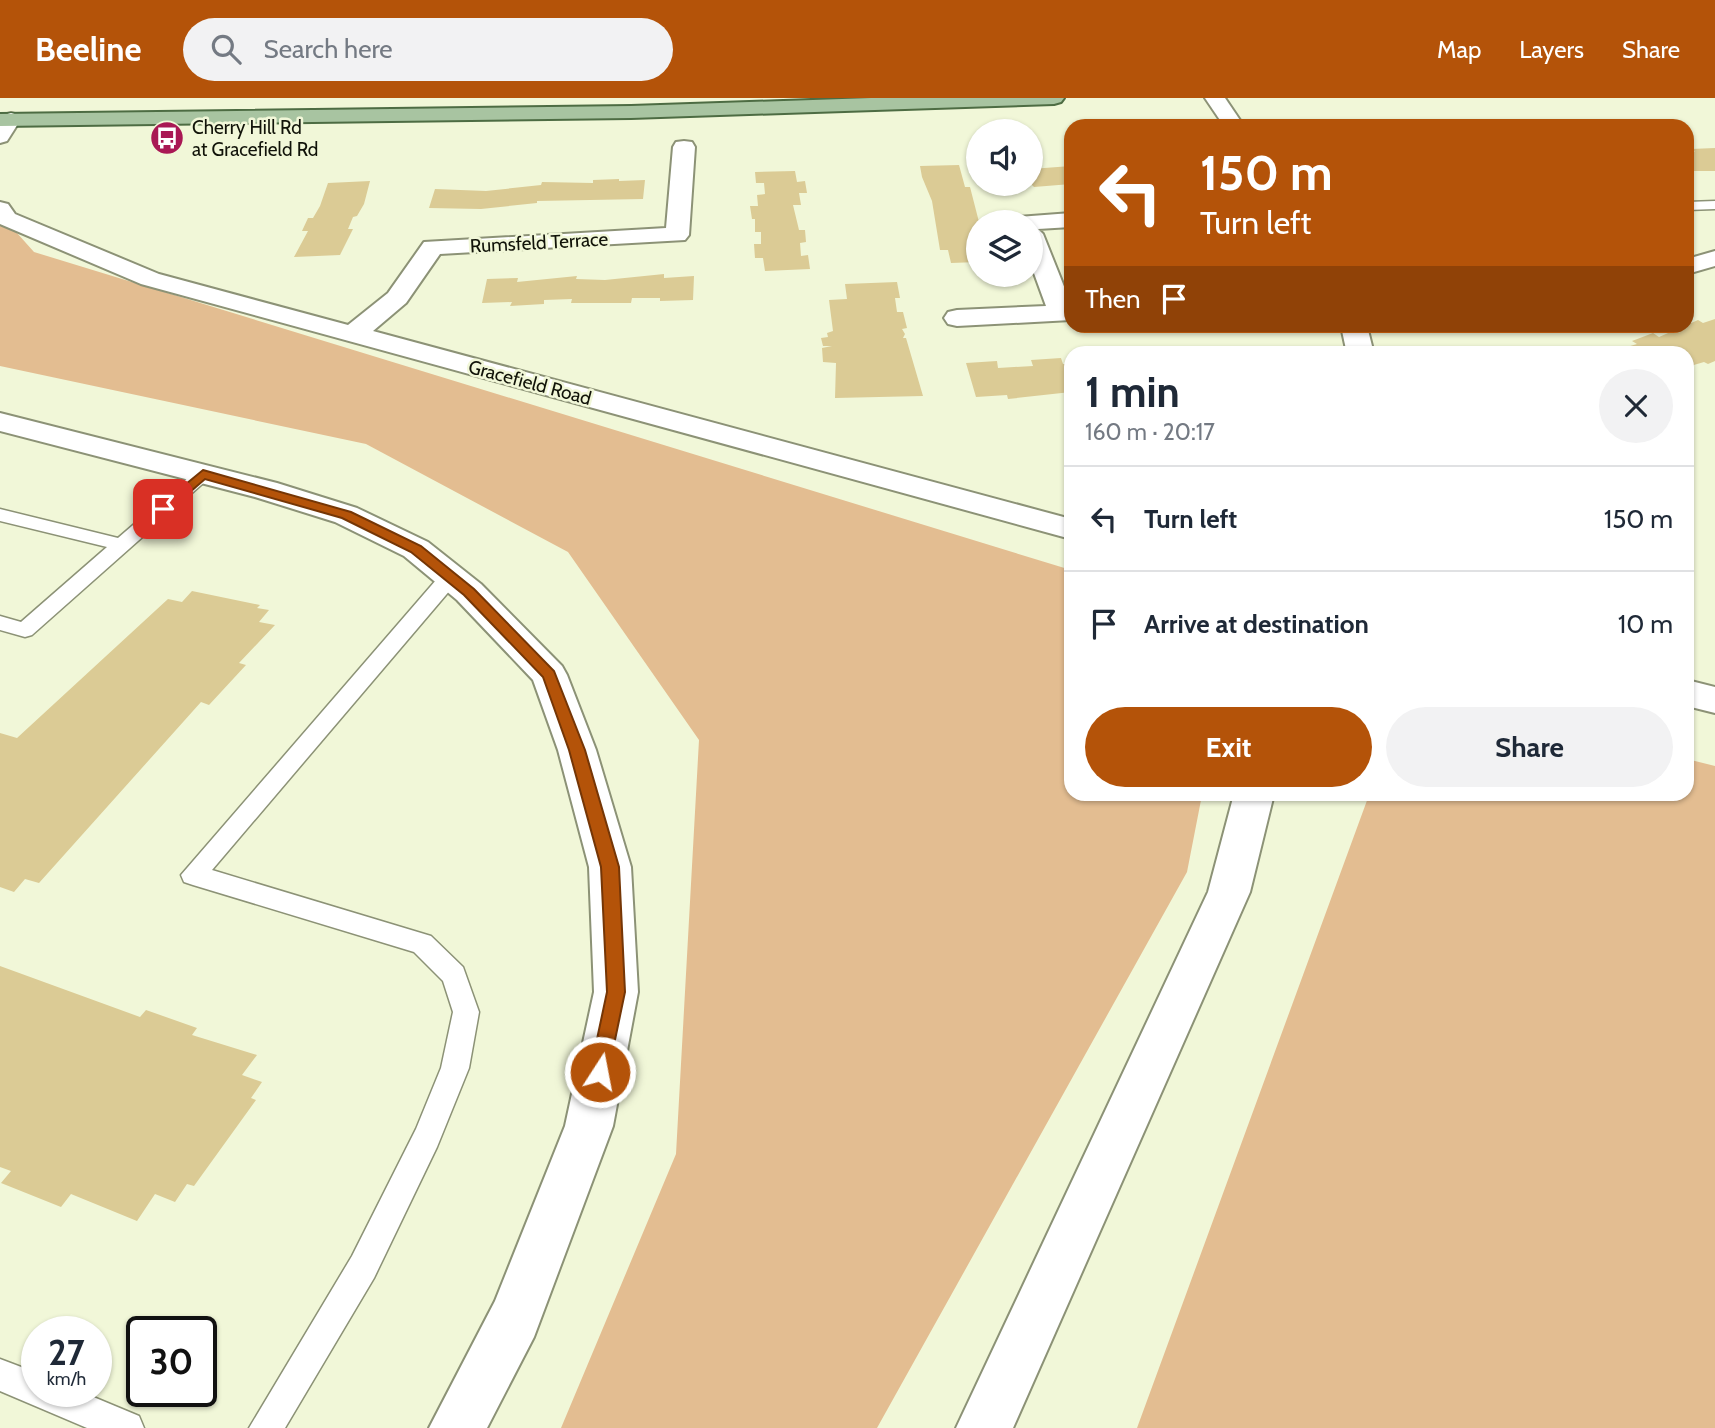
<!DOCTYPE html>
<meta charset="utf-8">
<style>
:root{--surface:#fff;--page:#f2f2f3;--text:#1f2937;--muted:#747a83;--line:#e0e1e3;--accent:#b45309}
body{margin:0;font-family:Cabin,sans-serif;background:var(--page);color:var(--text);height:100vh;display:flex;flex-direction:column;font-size:26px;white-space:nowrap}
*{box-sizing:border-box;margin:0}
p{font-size:23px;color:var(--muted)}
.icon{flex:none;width:38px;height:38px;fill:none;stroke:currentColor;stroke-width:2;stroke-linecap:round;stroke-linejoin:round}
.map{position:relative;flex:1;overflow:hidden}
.panel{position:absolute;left:1064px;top:248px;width:630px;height:455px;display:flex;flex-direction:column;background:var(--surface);border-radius:21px;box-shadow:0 2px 5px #0004}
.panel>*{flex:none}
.top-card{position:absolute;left:1064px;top:21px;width:630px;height:214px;border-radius:21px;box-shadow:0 2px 5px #0004;background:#b45309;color:#fff;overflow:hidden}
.fabs{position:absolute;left:966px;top:21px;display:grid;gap:14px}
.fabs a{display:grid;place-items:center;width:77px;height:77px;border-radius:50%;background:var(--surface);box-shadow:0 2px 5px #0004;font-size:35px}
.speed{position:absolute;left:21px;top:1218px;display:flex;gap:14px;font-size:35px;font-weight:700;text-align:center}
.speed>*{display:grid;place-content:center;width:91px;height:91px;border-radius:50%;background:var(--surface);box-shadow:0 2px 5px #0004;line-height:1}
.speed small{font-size:18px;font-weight:400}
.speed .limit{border:4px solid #111;border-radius:10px;background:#fff;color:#111}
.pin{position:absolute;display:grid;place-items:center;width:60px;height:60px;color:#fff;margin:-30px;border-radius:14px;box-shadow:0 4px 10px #0006}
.me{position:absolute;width:77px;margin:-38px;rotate:11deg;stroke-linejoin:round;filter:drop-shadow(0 0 5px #0008)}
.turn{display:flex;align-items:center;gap:24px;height:147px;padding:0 21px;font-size:32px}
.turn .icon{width:91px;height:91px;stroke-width:2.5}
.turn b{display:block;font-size:49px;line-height:60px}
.then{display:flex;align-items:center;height:66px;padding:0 21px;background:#0003;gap:14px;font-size:26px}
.round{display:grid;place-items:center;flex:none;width:74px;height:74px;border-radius:37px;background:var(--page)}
.overview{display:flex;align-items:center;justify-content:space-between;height:119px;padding:0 21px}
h1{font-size:42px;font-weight:700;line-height:52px}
.cta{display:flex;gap:14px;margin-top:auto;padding:14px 21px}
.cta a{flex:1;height:80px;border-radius:42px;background:var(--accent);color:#fff;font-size:28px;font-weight:700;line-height:80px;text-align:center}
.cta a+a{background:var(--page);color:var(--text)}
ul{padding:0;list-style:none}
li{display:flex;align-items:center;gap:21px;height:105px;padding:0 21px;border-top:2px solid var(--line)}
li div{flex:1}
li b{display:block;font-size:26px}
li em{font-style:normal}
header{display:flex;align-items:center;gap:42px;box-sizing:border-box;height:98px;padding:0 35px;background:var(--accent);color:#fff}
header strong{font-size:33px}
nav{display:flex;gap:38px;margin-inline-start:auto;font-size:24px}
.search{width:490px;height:63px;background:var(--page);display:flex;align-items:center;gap:18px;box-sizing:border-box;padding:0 24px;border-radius:38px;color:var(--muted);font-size:26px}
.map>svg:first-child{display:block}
</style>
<header>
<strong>Beeline</strong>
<div class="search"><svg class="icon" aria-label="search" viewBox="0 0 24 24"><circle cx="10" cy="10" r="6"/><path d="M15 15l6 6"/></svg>Search here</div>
<nav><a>Map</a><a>Layers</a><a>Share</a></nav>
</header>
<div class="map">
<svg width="1715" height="1330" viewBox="0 0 1715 1330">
<rect width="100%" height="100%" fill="#f1f7d8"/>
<g fill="#e3bd91">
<polygon points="0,116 34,154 1071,472 1071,696 1202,697 1187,774 877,1330 561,1330 676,1056 699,642 568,454 366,346 0,268"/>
<polygon points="1687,661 1715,668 1715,1330 1137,1330 1369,697 1687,696"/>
</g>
<g fill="#dbcb95">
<polygon points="1715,50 1715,73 1687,73 1687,54 1695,54 1691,51"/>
<polygon points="959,67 965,89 970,89 979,124 978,164 951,165 948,152 940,152 932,103 922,79 920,68"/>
<polygon points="1071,68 1071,86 1034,89 1031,86 1031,71"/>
<polygon points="795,73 797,84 805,83 807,95 799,95 801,107 793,107 799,132 805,132 806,144 800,145 801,158 808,157 810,171 765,173 763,160 755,160 754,146 761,146 761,134 755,134 755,121 752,121 750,108 758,108 757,97 765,96 764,85 756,85 755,74"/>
<polygon points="619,81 619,83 645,82 643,101 537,103 537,105 481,111 429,110 435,91 486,93 541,87 542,84 593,85 593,82"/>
<polygon points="370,83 364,106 357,118 353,119 348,131 353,131 340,157 294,159 308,133 302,133 308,120 313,120 320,108 328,85"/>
<polygon points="664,176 664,180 694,178 693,202 660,203 660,200 632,200 631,205 571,205 572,201 544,202 544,206 510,208 512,204 482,205 487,181 518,180 517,184 577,178 576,181 605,182"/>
<polygon points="897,184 900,200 895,200 897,214 903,214 907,230 902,231 905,236 903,240 906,240 923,298 835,300 836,265 823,264 822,250 832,248 823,248 821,240 828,239 827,235 833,233 829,202 847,201 845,186"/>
<polygon points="1715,221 1715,263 1708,266 1704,264 1687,269 1687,256 1603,256 1637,246 1632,243 1653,235 1659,239 1698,222 1703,225"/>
<polygon points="1061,260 1063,266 1071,266 1071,294 1008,301 1007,297 976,299 966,265 997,263 998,270 1033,268 1031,262"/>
<polygon points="192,493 260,507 257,510 269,512 259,524 275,527 239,565 246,567 209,607 201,604 39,785 25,781 14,794 0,789 0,635 17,640 168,501 182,504"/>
<polygon points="0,868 140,919 146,912 197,930 192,937 257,957 242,977 262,984 251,1000 256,1002 194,1088 187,1086 175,1104 155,1096 137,1123 71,1096 61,1109 1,1085 11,1073 0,1069"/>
</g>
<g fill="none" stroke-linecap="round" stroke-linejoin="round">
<g stroke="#8c9276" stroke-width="3">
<g id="service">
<polygon points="1715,103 1715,111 1687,112 1687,104"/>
<polygon points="203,371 209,372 212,376 209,380 32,537 25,539 0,532 0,518 21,524 107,449 0,423 0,411 118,440 197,372"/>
<polygon points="450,473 457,474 460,479 457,484 212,772 431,838 463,869 479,914 469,970 437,1049 374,1180 285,1330 249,1330 352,1158 416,1031 441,970 453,914 443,883 414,854 193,787 184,784 181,777 443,474"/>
<polygon points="0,1261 37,1275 37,1293 79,1293 139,1318 144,1330 87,1330 0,1293"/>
</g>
</g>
<g stroke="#8c9276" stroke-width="4">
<g id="minor">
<polygon points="1205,0 1225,0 1244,28 1224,28"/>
<polygon points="11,15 18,17 21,21 7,43 0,45 0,22 4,17"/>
<polygon points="684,43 692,44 695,49 689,137 685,142 440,156 406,205 373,233 1071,421 1071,441 141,186 0,126 0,104 8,106 15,116 159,176 348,227 388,195 424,144 666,130 673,49 676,44"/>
<polygon points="1071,115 1071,129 1038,131 1043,136 1071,206 1071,222 957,228 948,226 944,220 948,214 957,212 1046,208 1031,167 1031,124 1014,124 1018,119"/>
<polygon points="1715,153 1715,168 1687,176 1687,161"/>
<polygon points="1341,228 1367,228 1374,256 1347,256"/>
<polygon points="0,315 277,385 357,410 428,444 481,486 562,568 567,577 596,652 631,769 638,894 613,1028 534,1239 487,1330 429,1330 495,1203 565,1028 594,894 589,769 558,652 533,582 457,502 404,458 335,424 255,399 0,333"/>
<polygon points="1687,582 1715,589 1715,615 1687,608"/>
<polygon points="1234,696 1274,696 1250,794 1013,1330 956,1330 1208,794"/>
</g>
</g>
<g stroke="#4d6c43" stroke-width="4">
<polygon id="primary" points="871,0 1064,0 1061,4 1054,6 631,20 0,28 0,16 631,8"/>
</g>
<use href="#service" fill="#fff" fill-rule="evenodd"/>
<use href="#minor" fill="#fff" fill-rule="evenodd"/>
<use href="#primary" fill="#a8c4a1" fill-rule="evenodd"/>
</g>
<polygon fill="#b45309" stroke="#753606" stroke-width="2" points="203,372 351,414 421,448 474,491 554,573 585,652 619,769 625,894 607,980 600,983 593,980 590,974 607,894 601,769 569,652 543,579 464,497 411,454 342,420 205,381 167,414 158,414 158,409"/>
<defs>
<g id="bus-disc" transform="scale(1.75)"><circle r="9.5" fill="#a91854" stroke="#f1f7d8"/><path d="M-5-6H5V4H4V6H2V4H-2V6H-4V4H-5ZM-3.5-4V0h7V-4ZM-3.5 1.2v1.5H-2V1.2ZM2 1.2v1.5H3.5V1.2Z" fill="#fff"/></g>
</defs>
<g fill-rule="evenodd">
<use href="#bus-disc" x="167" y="40"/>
</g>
<g text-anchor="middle" stroke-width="5" stroke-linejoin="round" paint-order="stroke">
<g font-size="19" fill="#111309" stroke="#f1f7d8" text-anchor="start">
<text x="192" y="36">Cherry Hill Rd<tspan x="192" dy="22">at Gracefield Rd</tspan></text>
</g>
<g font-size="19" fill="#111309" stroke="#f1f7d8">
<text transform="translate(539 144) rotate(-3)" y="7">Rumsfeld Terrace</text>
<text transform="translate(530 284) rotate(15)" y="7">Gracefield Road</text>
</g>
</g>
</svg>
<div class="fabs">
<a><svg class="icon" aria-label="sound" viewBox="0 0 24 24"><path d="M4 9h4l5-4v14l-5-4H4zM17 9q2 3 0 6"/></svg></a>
<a><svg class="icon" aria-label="layers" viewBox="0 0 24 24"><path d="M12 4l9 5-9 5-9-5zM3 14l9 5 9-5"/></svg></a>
</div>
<div class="speed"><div>27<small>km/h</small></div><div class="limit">30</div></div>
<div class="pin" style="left:163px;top:411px;background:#d93025"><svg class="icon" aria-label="arrive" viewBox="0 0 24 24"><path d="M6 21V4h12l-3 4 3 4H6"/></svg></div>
<svg class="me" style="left:600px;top:974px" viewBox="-20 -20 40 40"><circle r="17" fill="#b45309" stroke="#fff" stroke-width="3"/><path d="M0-11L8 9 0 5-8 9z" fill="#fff"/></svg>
<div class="top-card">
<div class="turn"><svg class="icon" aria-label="left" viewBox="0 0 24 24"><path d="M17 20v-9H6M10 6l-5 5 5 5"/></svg><div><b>150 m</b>Turn left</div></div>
<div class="then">Then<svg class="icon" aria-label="arrive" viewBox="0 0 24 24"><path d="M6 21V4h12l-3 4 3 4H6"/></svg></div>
</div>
<section class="panel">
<div class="overview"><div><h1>1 min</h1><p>160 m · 20:17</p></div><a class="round"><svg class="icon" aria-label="close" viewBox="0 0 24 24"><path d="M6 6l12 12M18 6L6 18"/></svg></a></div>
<ul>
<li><svg class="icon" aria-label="left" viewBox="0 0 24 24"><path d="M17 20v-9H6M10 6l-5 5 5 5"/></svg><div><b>Turn left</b></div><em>150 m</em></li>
<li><svg class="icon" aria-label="arrive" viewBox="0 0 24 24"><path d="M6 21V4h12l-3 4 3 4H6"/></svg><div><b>Arrive at destination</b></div><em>10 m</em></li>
</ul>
<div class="cta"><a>Exit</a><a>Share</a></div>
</section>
</div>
